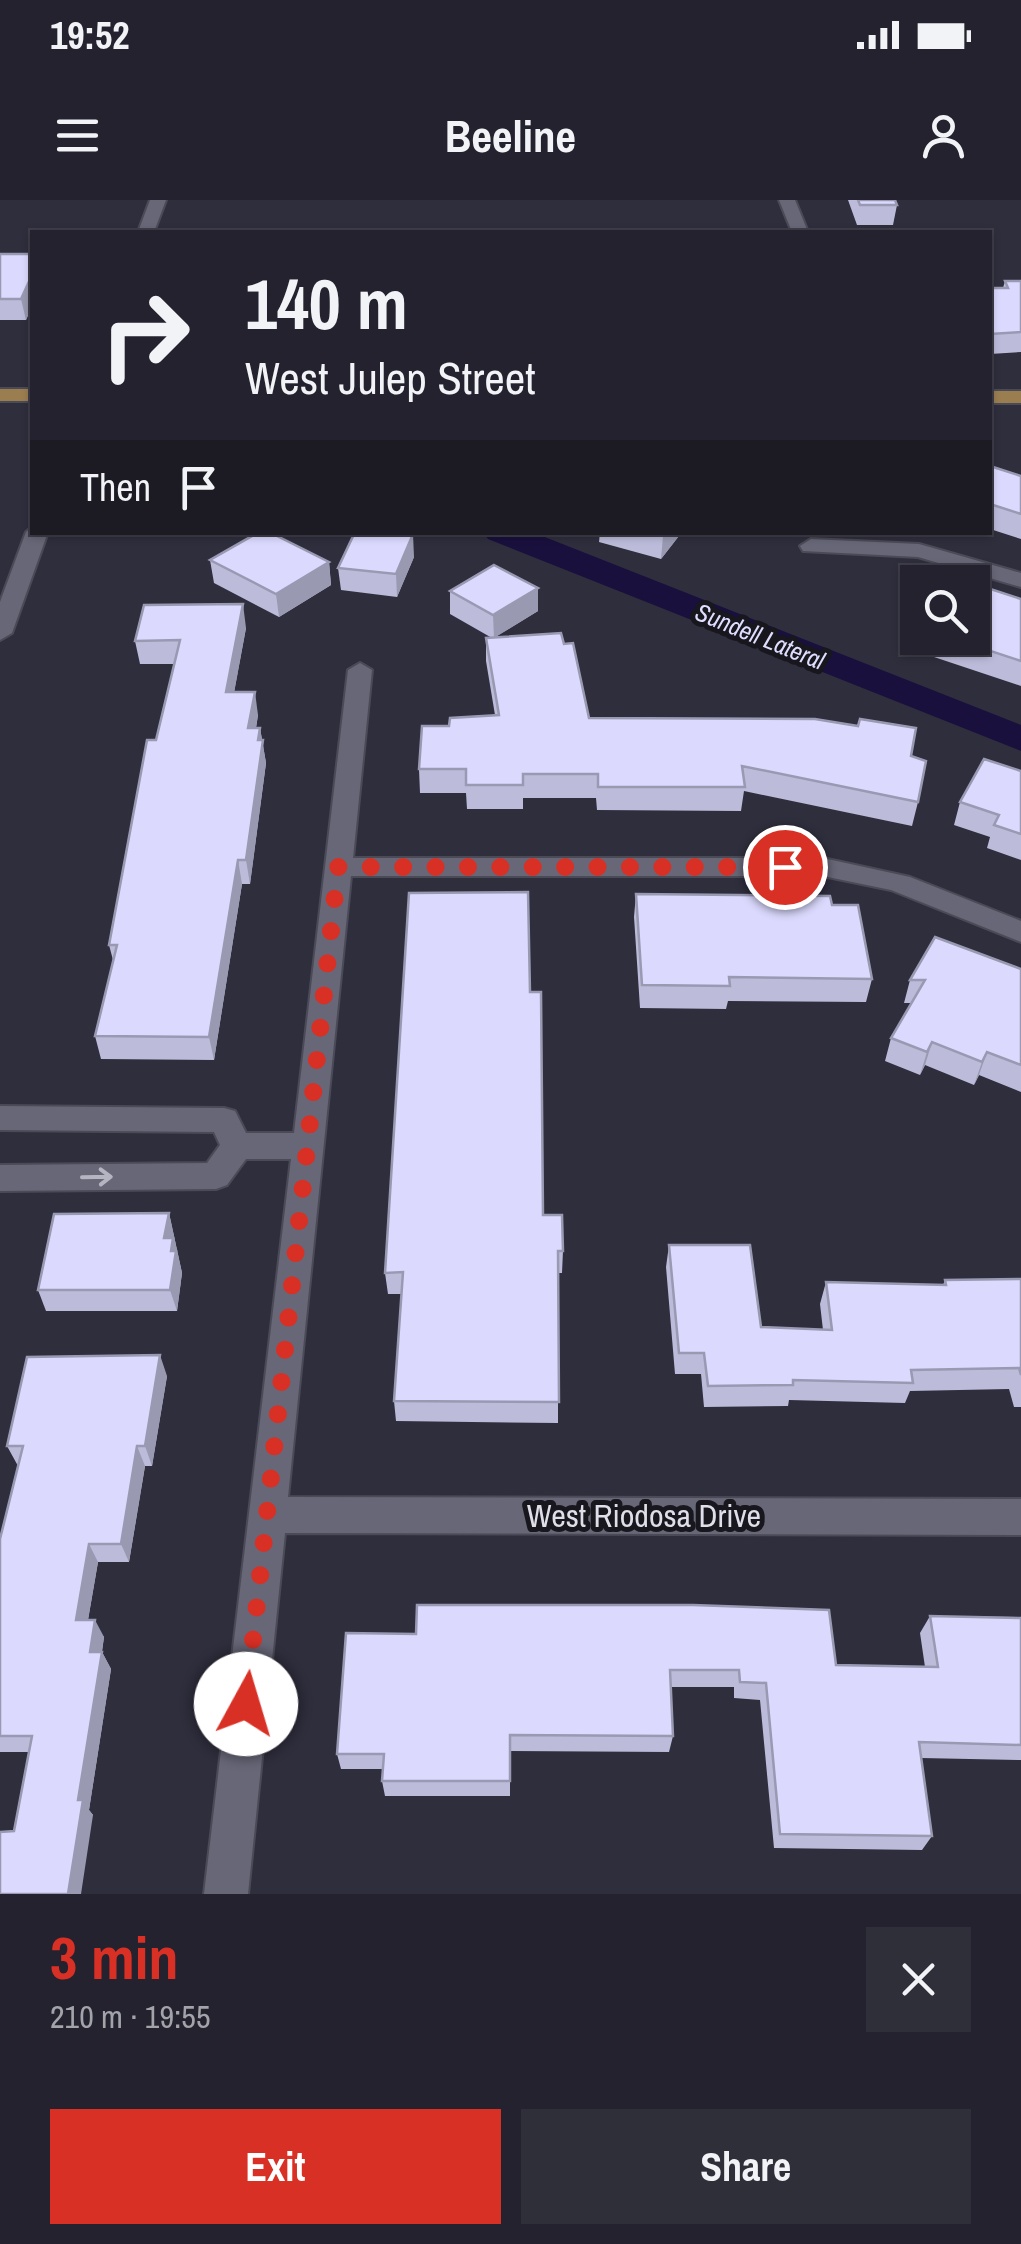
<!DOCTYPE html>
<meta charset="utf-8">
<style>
:root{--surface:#23222e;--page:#2f2f3a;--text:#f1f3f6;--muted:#a3a4aa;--line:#403f4a;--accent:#d93025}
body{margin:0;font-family:"Archivo Narrow",sans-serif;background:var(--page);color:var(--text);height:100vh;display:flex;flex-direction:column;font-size:38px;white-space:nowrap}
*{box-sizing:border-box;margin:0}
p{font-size:32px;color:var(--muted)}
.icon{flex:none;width:55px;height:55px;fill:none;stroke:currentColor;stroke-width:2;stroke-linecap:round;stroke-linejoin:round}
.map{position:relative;height:1694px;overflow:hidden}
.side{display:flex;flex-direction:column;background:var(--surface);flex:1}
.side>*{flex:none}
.top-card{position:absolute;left:30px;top:30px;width:962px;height:305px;border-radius:0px;box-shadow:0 2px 8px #0004,0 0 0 2px var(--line);background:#23222e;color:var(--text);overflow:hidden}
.controls{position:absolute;left:900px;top:365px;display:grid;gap:20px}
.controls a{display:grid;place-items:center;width:90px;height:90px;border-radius:0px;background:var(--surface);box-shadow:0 2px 8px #0004,0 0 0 2px var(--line);font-size:50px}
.pin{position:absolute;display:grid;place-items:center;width:85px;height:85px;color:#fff;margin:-42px;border:5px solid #fff;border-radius:50%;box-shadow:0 2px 10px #0007}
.me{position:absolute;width:110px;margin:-55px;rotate:6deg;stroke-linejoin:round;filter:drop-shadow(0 0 8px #0008)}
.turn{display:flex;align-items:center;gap:35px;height:210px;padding:0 50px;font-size:45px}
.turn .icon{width:130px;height:130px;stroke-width:2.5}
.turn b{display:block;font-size:70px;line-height:85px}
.then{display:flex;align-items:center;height:95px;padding:0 50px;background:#0003;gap:20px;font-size:38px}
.round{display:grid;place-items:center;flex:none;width:105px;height:105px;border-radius:0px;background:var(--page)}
.headline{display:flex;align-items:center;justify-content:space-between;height:170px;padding:0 50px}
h1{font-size:60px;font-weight:700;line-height:75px;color:var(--accent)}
.action{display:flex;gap:20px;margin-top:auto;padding:20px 50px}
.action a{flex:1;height:115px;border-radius:0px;background:var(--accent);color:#fff;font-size:40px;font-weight:700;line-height:115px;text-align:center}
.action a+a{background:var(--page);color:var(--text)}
.status{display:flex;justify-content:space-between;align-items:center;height:70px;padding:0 50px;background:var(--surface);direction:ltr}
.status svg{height:28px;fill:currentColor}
header{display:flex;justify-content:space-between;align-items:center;height:130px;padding:0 50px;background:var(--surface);font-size:45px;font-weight:700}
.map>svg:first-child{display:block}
</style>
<div class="status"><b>19:52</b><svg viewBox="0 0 49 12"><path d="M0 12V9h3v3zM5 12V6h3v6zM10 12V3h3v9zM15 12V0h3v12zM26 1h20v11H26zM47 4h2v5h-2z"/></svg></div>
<header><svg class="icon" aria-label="menu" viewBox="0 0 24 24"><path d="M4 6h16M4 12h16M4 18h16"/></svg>Beeline<svg class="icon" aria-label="person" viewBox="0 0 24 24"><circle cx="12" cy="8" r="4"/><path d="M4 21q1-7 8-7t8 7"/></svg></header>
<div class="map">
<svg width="1021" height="1694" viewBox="0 0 1021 1694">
<rect width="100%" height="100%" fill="#2f2e3d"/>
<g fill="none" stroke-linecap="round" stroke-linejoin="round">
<polygon fill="#19103d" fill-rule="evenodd" points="483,332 532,332 1021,525 1021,551 488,339"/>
<g stroke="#4b4a57" stroke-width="4">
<g id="minor">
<polygon points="150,0 166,0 154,32 138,32"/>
<polygon points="779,0 795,0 808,32 792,32"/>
<polygon points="32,327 32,332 48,332 12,433 0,440 0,402 26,332"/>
<polygon points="811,339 919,344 1021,373 1021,387 918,357 803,351 800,346"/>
<polygon points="360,463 372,470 353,658 823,658 910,677 1021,721 1021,742 891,690 823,676 351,676 288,1297 1021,1299 1021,1335 285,1333 248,1694 204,1694 291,959 246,959 227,985 216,989 0,991 0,965 207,963 220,945 214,932 0,930 0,906 224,908 235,911 246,933 294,933 348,470"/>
</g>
</g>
<g stroke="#4b4a57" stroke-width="4">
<g id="major">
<rect x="0" y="189" width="32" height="12"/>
<rect x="990" y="191" width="31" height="12"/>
</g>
</g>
<use href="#minor" fill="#676778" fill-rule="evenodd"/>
<use href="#major" fill="#9a7e50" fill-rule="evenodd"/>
</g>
<g fill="#bcbbda">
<polygon points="848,0 895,0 897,5 893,25 857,25"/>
<polygon points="0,54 32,54 32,106 26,120 0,120"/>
<polygon points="1005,81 1021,81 1021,152 990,154 990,88 1003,88"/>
<polygon points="990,266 1021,276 1021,339 990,329"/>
<polygon points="600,332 682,332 661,359 599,342"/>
<polygon points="414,357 397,397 341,390 338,368"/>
<polygon points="210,360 329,362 331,385 279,417 214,383"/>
<polygon points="538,388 538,411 495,437 564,444 589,518 911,556 918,602 912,626 744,591 741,611 597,610 596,598 523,598 523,609 467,609 466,593 420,593 419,569 449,526 495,515 486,461 486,438 492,438 450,414 450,391"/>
<polygon points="1021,399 1021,486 910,449 915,426 918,422 918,438 972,438"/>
<polygon points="246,428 234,492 258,515 256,528 260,528 266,563 250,684 242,684 214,860 101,859 95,836 113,760 109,745 174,464 140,464 135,441"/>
<polygon points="1021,571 1021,660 987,648 990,637 954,625 960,602"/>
<polygon points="636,694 832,705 872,779 866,802 728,801 726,809 640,808 634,717"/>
<polygon points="1021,769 1021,892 979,875 974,885 925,865 920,875 885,861 891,838 911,803 904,803 910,780"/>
<polygon points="530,792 543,1015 563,1051 562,1073 558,1073 558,1223 396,1221 394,1201 402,1094 388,1094 385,1073"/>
<polygon points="169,1013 182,1073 177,1111 46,1111 38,1090"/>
<polygon points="669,1045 761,1127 823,1130 820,1104 826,1082 943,1085 945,1080 1021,1079 1021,1207 1014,1207 1009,1189 910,1191 905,1203 789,1200 788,1206 704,1207 701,1174 675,1174 666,1067"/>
<polygon points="167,1176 152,1266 145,1266 129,1362 98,1362 88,1420 104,1437 102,1452 111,1469 89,1610 93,1615 14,1631 29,1552 0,1552 0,1339 18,1266 7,1246"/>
<polygon points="930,1416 1021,1417 1021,1560 921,1558 932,1636 922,1650 774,1648 760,1500 734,1498 734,1487 670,1487 673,1536 669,1552 510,1551 510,1596 385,1596 382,1581 383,1569 341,1569 337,1554 346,1433 836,1465 925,1467 920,1433"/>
</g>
<g fill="#9999b2">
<polygon points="32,75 32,106 26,120 21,99"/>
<polygon points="666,332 682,332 661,359 663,336"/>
<polygon points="413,334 414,357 397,397 396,374"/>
<polygon points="329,362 331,385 279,417 276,394"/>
<polygon points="538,388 538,411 494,438 493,415"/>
<polygon points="243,404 246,428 230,515 226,492"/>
<polygon points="255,492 258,515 252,552 248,528"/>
<polygon points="260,528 266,563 250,684 246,660"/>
<polygon points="238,660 242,684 214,860 209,837"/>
<polygon points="932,842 925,865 920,875 927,852"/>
<polygon points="987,852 979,875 974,885 982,862"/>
<polygon points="169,1013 182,1073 177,1111 170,1090 164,1038"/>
<polygon points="160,1155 167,1176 152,1266 145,1246"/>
<polygon points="137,1246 145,1266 129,1362 121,1344"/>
<polygon points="89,1344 98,1362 85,1437 76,1420"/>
<polygon points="95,1420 104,1437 99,1469 90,1452"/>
<polygon points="102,1452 111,1469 89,1610 93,1615 81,1694 68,1694 78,1600"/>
</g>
<g fill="#dbdafe" stroke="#9999b2" stroke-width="2.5">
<polygon points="858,0 895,0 897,5 860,5"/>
<polygon points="0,54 32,54 32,75 21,99 0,99"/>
<polygon points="1005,81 1021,81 1021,132 990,134 990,88 1008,88"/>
<polygon points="990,266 1021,276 1021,314 990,304"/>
<polygon points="259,332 269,332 329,362 276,394 210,360"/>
<polygon points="355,332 396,332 413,334 396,374 338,368"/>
<polygon points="494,365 538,388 493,415 450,391"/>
<polygon points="954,377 970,382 949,382"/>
<polygon points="972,383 1021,399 1021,461 951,438 972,438"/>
<polygon points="243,404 226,492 255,492 248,528 260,528 258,540 263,540 246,660 238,660 209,837 95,836 117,745 109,745 147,540 156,540 180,440 135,441 144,405"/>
<polygon points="561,433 564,444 573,443 589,518 815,519 858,526 860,519 916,528 911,556 926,561 918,602 742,566 745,587 598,587 598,574 523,574 523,585 466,585 466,569 419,569 422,526 449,526 450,518 499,515 486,438"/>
<polygon points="984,559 1021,571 1021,634 994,625 999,615 960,602"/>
<polygon points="528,692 530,792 541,792 543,1015 562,1015 563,1051 558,1051 559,1202 394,1201 403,1072 385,1073 409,693"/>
<polygon points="636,694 830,696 832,705 858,705 872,779 729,777 730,786 642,785"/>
<polygon points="935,737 1021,769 1021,865 987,852 982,862 932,842 927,852 891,838 925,780 910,780"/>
<polygon points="169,1013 164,1038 173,1038 171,1051 176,1051 170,1090 38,1090 54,1014"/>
<polygon points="669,1045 750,1045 761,1127 832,1130 826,1082 946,1085 945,1080 1021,1079 1021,1175 1019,1168 911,1170 913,1183 793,1180 793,1185 708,1186 704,1153 679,1153"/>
<polygon points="160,1155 145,1246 137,1246 121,1344 89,1344 76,1420 95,1420 90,1452 102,1452 78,1600 83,1600 68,1694 0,1694 0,1632 14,1631 32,1536 0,1536 0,1339 23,1246 7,1246 27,1157"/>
<polygon points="417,1405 693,1405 829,1410 836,1465 938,1467 930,1416 1021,1418 1021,1545 919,1542 932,1636 780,1634 766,1483 740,1482 739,1470 670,1470 673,1536 510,1535 510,1581 382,1581 384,1554 337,1554 346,1433 416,1434"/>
</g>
<defs><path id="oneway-shaft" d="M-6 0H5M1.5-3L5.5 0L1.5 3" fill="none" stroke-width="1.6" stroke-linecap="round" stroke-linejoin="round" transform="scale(2.5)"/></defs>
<use stroke="#b5b5c1" href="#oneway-shaft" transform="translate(97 977) rotate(-1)"/>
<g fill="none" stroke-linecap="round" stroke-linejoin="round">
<polyline stroke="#d93025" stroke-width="18" stroke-dasharray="0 32.4" points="246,1504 338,667 785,667"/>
</g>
<g text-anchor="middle" stroke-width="10" stroke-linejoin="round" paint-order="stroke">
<g font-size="25" font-style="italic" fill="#dfdeff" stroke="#18171e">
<text transform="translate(760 436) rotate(22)" y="9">Sundell Lateral</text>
</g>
<g font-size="32" fill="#dfdfe9" stroke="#18171e">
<text x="644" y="1327">West Riodosa Drive</text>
</g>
</g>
</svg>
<div class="controls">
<a><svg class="icon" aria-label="search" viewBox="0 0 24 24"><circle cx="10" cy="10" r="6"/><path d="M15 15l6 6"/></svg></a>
</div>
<div class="pin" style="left:785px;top:667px;background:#d93025"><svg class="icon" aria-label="arrive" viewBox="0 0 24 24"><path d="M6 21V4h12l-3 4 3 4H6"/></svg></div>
<svg class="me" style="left:246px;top:1504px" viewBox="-20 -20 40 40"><circle r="19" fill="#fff"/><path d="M0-13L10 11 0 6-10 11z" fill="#d93025"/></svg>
<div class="top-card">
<div class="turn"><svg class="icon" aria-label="right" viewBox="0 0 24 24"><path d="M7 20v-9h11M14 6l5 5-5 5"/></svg><div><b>140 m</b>West Julep Street</div></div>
<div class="then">Then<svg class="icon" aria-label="arrive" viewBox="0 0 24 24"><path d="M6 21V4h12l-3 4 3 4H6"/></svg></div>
</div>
</div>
<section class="side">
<div class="headline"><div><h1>3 min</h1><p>210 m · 19:55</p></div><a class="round"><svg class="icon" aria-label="close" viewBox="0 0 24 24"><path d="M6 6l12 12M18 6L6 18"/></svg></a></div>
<div class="action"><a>Exit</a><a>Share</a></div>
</section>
